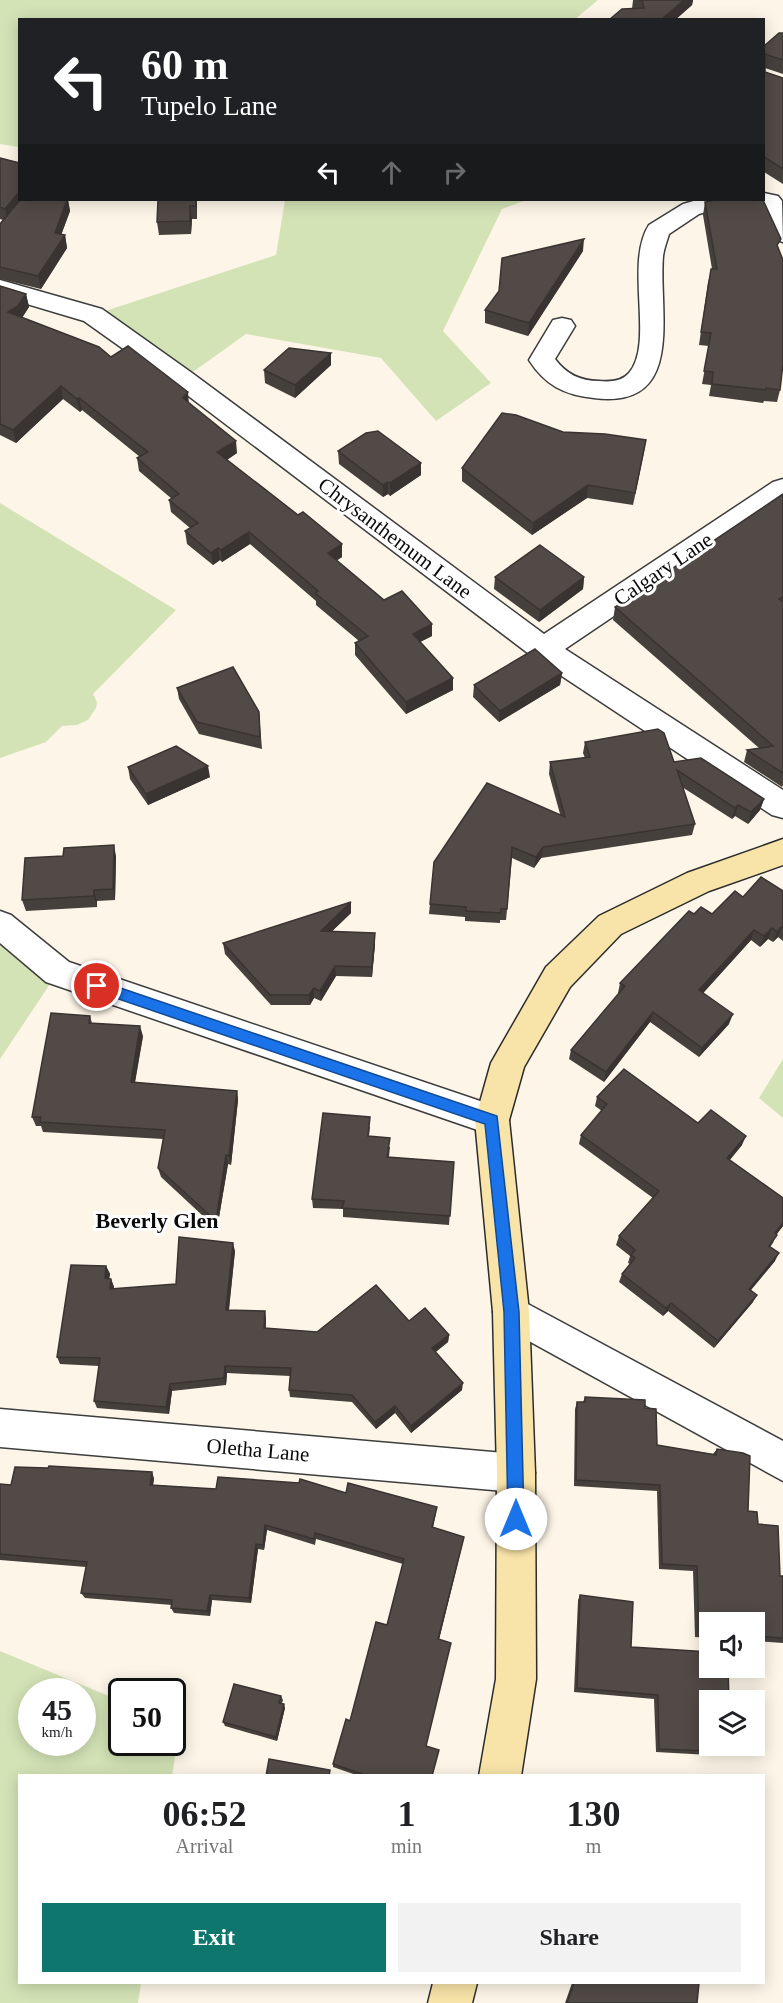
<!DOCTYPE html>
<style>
:root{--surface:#fff;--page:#f2f2f2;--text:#202124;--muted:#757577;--accent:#0f766e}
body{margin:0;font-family:"Times New Roman",serif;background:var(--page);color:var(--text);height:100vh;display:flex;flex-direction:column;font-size:22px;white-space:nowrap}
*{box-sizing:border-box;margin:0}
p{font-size:20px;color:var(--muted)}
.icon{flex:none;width:33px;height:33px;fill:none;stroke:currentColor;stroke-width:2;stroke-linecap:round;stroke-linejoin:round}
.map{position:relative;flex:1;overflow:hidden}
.sheet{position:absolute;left:18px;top:1774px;width:747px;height:210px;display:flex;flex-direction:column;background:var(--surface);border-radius:0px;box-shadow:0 3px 15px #0003}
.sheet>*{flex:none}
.banner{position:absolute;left:18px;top:18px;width:747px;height:183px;border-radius:0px;box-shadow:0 3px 15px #0003;background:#202124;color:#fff;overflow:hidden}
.buttons{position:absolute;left:699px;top:1612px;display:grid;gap:12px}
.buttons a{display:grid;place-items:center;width:66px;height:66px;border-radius:0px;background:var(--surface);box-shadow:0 3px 15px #0003;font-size:30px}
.speed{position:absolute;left:18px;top:1678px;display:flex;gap:12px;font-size:30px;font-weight:700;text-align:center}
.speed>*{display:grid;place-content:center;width:78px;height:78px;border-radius:50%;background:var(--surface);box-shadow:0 3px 15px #0003;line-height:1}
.speed small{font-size:15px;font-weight:400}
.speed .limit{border:3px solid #111;border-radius:9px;background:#fff;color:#111}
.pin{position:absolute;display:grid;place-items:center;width:51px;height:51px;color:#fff;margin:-26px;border:3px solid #fff;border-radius:50%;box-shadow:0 2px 6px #0007}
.me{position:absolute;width:66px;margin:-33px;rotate:0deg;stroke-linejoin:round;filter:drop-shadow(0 0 4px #0008)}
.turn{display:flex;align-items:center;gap:21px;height:126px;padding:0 24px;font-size:27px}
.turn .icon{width:78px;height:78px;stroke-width:2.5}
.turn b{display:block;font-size:42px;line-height:51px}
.lanes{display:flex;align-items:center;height:57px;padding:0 24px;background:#0003;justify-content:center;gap:30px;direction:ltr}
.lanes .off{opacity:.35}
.eta{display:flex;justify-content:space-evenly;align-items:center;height:102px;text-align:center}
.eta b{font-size:36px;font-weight:800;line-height:42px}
.button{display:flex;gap:12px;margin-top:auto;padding:12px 24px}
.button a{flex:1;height:69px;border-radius:0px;background:var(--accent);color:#fff;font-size:24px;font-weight:800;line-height:69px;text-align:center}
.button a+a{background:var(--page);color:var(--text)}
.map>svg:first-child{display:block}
</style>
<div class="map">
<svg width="783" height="2003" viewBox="0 0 783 2003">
<rect width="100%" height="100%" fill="#fdf6e8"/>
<g fill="#d4e3b6" fill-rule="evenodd">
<polygon points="0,0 598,0 574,20 20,20 19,147 0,144"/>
<polygon points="285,200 526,200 502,209 443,331 491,383 436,421 381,358 246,334 183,379 93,315 276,255"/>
<polygon points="0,503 176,610 93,694 97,702 96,708 88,720 77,725 62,726 46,742 0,758"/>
<polygon points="0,932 58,972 0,1059"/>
<polygon points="783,1059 783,1118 759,1098"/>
<path d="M0 1651 121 1701 122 1743H172L173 1722 180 1725 172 1776H20V1983H141L138 2003H0ZM32 1692H82V1743H32Z"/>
</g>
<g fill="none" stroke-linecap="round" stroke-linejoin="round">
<g stroke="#3d3d3d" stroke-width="3">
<g id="street">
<polygon points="764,193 778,196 782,201 783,242 774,239 761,208 741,205 737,200 764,200"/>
<path d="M697 200H734L730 205 699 214 669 234C667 241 664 248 663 256 658 311 687 410 594 398 564 395 545 385 529 360L553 320 562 318 571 320 575 326 555 359C566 374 580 381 599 381 609 382 621 382 629 373 655 343 624 264 649 225L683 204Z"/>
<polygon points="0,280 102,309 192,373 544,634 773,482 783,479 783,502 565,649 783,790 783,818 772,815 533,657 174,385 84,321 0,296"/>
<polygon points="0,911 11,915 69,962 492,1105 504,1109 509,1120 504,1131 492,1135 46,982 0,943"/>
<polygon points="511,1295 783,1441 783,1481 498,1324 493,1312 498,1300"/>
<polygon points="0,1409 516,1454 530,1459 535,1473 530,1487 516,1492 0,1447"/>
</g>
</g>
<g stroke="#2c2c2c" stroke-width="3">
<g id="secondary">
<polygon points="783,839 783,865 709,891 621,934 570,987 524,1067 509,1120 529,1312 535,1473 536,1679 521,1776 479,1776 496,1679 497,1473 493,1312 475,1120 491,1063 546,967 599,916 687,873"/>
<polygon points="433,1983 477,1983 472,2003 428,2003"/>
</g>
</g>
<use href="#street" fill="#fff" fill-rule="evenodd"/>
<use href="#secondary" fill="#f8e4a8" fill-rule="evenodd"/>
</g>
<g fill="#46403d">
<polygon points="633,0 693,0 692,5 675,20 609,20 632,9"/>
<polygon points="783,33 783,74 765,68 765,72 783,78 783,184 764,172 764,46"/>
<polygon points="0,158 20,200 68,200 70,211 61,235 65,235 67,248 41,289 0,279 0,224 3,220 0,219"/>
<polygon points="197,200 197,219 192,219 191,234 159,235 157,222"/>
<polygon points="705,202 779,250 780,390 777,402 764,401 763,403 709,396 711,385 702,384 709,346 699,345 708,282 712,269 703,215"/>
<polygon points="583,251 528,336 485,323 485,310"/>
<polygon points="0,286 26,294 29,307 22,318 111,357 189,403 237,453 227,460 298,515 342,544 342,557 336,561 384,600 432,624 432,636 420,642 453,678 453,690 406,714 355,655 355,643 359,641 316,605 316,601 250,544 222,562 220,560 213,565 187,544 185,531 190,528 171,512 169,500 172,499 139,471 137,458 140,457 82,410 80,412 63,399 16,443 0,435"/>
<polygon points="331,365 295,398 265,383 264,370"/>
<polygon points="563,432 646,440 633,505 587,498 532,535 462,481 462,468"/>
<polygon points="338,451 421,463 421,475 390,496 388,494 383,497 339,464"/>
<polygon points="783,494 783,785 782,787 744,762 747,750 759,748 613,620 615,607"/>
<polygon points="495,577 584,577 583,589 539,622 494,589"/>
<polygon points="562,673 560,685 499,722 473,697 474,685"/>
<polygon points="177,688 259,712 262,749 199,734 179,699"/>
<polygon points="585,742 674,762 764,799 760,810 748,824 735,816 732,819 682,787 695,824 692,835 541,858 534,868 512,858 506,920 500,920 500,923 465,921 465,917 429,914 430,904 560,814 549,774 550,762 585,758 583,753"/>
<polygon points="128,767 210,777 148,805 130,779"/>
<polygon points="63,856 116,856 115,900 97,901 97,907 26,911 22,900"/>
<polygon points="783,891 783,941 778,937 773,942 768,939 760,947 751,940 703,993 729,1024 699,1057 650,1022 604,1082 569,1059 571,1050 619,994 618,993 620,983 694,914 712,914 743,897"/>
<polygon points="351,913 332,931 375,944 372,977 336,976 321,1001 314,998 310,1005 271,1005 225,954 223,943"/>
<polygon points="90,1016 92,1023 143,1036 135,1083 237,1091 238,1100 231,1165 228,1164 217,1229 161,1177 158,1168 163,1139 43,1132 41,1126 36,1126 32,1117"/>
<polygon points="597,1097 698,1123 742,1145 730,1160 783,1226 776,1234 773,1243 770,1247 775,1261 751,1290 753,1302 714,1348 668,1311 663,1316 619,1282 622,1274 630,1264 628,1263 630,1256 616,1245 619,1236 653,1198 579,1144 581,1135 602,1111 595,1106"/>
<polygon points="370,1126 369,1136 390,1147 389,1157 454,1162 449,1225 343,1217 343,1209 313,1208 312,1199"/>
<polygon points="235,1251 229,1310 266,1318 266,1328 317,1332 409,1321 449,1335 448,1342 435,1352 462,1390 411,1433 395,1413 376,1429 352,1402 290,1397 289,1390 290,1376 227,1373 226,1385 172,1391 169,1414 97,1408 94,1401 99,1366 60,1364 57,1357 106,1266 110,1274 109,1279 111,1279 114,1287 114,1289 176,1284"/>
<polygon points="585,1397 645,1408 657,1445 713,1454 717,1449 748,1511 758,1524 780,1576 783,1576 783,1643 754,1641 754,1623 710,1623 710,1638 695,1637 693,1571 659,1569 657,1491 574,1486 575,1409 577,1402 583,1402"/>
<polygon points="152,1472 154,1479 153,1485 216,1489 346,1493 436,1513 433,1528 464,1537 439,1639 426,1746 432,1776 359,1776 333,1767 333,1764 350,1721 387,1625 403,1564 316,1539 315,1545 267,1530 264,1550 258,1549 251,1603 212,1600 210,1616 174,1613 171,1608 172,1605 85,1598 81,1593 86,1567 0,1560 0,1484 11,1485"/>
<polygon points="580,1595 631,1647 731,1752 727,1756 656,1752 654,1699 574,1692 578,1600"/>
<polygon points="281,1696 283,1700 282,1703 285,1708 277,1741 225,1726 223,1722"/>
<polygon points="572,1983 699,1983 697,2003 565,2003"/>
</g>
<g fill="#393432">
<polygon points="684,0 693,0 692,5 675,20 661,20"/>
<polygon points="20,191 20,200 7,221 5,209"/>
<polygon points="67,200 68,200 70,211 57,246 55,233"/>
<polygon points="196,200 197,200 197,219 196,206"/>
<polygon points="190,206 192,219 191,234 190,221"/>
<polygon points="65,235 67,248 41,289 38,276"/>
<polygon points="584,239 583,251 528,336 529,323"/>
<polygon points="26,294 29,307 21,319 8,312"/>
<polygon points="331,353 331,365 295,398 295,385"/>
<polygon points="61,386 63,399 16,443 13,430"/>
<polygon points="188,392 189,405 183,398"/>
<polygon points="79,398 82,410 80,412 77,399"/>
<polygon points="646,440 644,452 633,505 635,493"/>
<polygon points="236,441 237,453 219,465 217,452"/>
<polygon points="421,463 421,475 390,496 390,483"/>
<polygon points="388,482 388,494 383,497 383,485"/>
<polygon points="588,485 587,498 532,535 533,523"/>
<polygon points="249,532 250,544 222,562 221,550"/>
<polygon points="342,544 342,557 328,566 328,553"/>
<polygon points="218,548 220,560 213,565 211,553"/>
<polygon points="584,577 583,589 539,622 540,610"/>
<polygon points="432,624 432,636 412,646 413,634"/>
<polygon points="562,673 560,685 499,722 500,711"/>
<polygon points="453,678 453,690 406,714 406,702"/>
<polygon points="208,766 210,777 148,805 146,794"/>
<polygon points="764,799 760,810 748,824 751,812"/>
<polygon points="738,805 735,816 732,819 735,808"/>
<polygon points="114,845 116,856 115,900 113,889"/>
<polygon points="543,847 541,858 534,868 536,857"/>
<polygon points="94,890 97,901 97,907 94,896"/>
<polygon points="351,902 351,913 322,941 321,931"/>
<polygon points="781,927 778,937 773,942 777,932"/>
<polygon points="772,928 768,939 760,947 764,936"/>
<polygon points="754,930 751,940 696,1001 699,990"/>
<polygon points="375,933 375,944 372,977 372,967"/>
<polygon points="335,966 336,976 321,1001 320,991"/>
<polygon points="314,988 314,998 310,1005 309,995"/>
<polygon points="653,1012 650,1022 604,1082 606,1072"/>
<polygon points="733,1014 729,1024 699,1057 702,1048"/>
<polygon points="140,1026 143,1036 133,1092 131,1082"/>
<polygon points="237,1091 238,1100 231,1165 229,1156"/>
<polygon points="746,1136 742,1145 723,1167 727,1158"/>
<polygon points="226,1155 228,1164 217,1229 216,1221"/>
<polygon points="783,1223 783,1226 771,1242 775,1233"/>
<polygon points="233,1243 235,1251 228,1317 226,1310"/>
<polygon points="779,1253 775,1261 745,1297 749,1289"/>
<polygon points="106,1266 110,1274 108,1286 105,1278"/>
<polygon points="111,1279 114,1287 113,1297 110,1289"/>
<polygon points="757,1295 753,1302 714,1348 718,1341"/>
<polygon points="671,1303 668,1311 663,1316 666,1308"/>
<polygon points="265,1311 266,1318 265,1336 264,1328"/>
<polygon points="449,1335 448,1342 431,1356 432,1348"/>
<polygon points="225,1366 227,1373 226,1385 224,1378"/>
<polygon points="463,1383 462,1390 411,1433 411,1426"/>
<polygon points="170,1384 172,1391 169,1414 166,1407"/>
<polygon points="395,1406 395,1413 376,1429 375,1422"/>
<polygon points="152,1472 154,1479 152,1491 150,1485"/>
<polygon points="265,1525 267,1530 264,1550 263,1545"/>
<polygon points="464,1537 463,1542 438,1644 438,1639"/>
<polygon points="256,1544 258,1549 251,1603 249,1598"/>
<polygon points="210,1595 212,1600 210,1616 207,1611"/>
<polygon points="284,1704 285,1708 277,1741 276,1737"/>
</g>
<g fill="#514a47" stroke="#393432" stroke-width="1.5">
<polygon points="639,0 684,0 661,20 609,20 622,9 644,8 642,1"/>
<polygon points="779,33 783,33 783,60 765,54 765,72 783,78 783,169 764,157 764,46"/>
<polygon points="0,158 20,163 20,191 5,209 0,207"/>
<polygon points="20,200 67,200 55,233 65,235 38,276 0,267 0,224"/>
<polygon points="158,200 196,200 196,206 190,206 190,221 157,222"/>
<polygon points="715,200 763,200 781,239 777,245 783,260 783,364 780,390 766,388 766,390 712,384 713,372 704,371 711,333 701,332 711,269 717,269 705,202"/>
<polygon points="584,239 529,323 485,310 499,291 502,258"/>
<polygon points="0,286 26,294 18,306 8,312 99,347 111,357 128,346 188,392 183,398 236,441 217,452 298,515 303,512 342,544 328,553 384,600 402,591 432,624 413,634 453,678 406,702 355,643 368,636 315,593 318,591 249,532 221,550 218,548 211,553 185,531 198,523 169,500 179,494 137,458 148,452 79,398 77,399 61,386 13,430 0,424"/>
<polygon points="289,348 331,353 295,385 264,370"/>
<polygon points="502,413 516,415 563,432 605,434 646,440 635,493 588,485 533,523 462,468"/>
<polygon points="378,431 421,463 390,483 388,482 383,485 338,451 366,433"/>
<polygon points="783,494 783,597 779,599 783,602 783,773 747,750 773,746 615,607"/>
<polygon points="540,545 584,577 540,610 495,577"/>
<polygon points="535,649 562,673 500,711 474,685"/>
<polygon points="233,667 259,712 260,737 197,722 177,688"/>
<polygon points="658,729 664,733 674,762 701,758 764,799 751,812 738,805 735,808 677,770 695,824 543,847 536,857 512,847 507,909 501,909 501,913 466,911 466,907 430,904 434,862 487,783 565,817 550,762 590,757 585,742"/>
<polygon points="176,746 208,766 146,794 128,767"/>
<polygon points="114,845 113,889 94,890 94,896 22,900 25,858 63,856 64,848"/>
<polygon points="761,877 783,891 783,928 781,927 777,932 772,928 764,936 754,930 699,990 733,1014 702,1048 653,1012 606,1072 571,1050 625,986 620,983 689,911 694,914 701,907 712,914 735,891 743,897"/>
<polygon points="351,902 321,931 375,933 372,967 335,966 320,991 314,988 309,995 270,995 223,943"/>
<polygon points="51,1013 90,1016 89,1023 140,1026 131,1082 237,1091 229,1156 226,1155 216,1221 158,1168 165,1130 40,1122 41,1117 32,1117"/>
<polygon points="624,1069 698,1123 711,1110 746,1136 727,1158 783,1198 783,1223 775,1233 777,1235 769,1246 779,1253 749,1289 757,1295 718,1341 671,1303 666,1308 622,1274 635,1258 631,1255 635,1250 619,1236 659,1191 581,1135 607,1104 597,1097"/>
<polygon points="323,1113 370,1117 368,1136 390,1138 387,1157 454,1162 450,1216 342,1208 344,1201 312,1199"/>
<polygon points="179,1237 233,1243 226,1310 265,1311 264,1328 317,1332 376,1285 409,1321 425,1308 449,1335 432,1348 463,1383 411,1426 395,1406 375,1422 352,1395 289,1390 291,1368 225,1366 224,1378 170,1384 166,1407 94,1401 100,1358 57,1357 71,1265 106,1266 105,1278 111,1279 110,1289 176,1284"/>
<polygon points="585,1397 645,1400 645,1408 656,1409 657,1445 716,1455 717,1449 743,1453 750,1456 748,1511 757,1512 758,1524 778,1526 780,1576 783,1576 783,1638 754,1636 754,1623 710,1623 710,1633 699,1632 697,1566 662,1564 660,1485 576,1480 577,1402 585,1402"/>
<polygon points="49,1466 152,1472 150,1485 216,1489 218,1477 299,1483 300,1479 346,1493 348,1483 437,1507 432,1527 464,1537 438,1639 451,1643 426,1746 439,1750 432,1776 368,1776 333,1764 346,1719 350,1721 376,1622 387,1625 404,1559 315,1533 314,1539 265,1525 263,1545 256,1544 249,1598 210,1595 207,1611 171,1608 172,1600 81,1593 87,1562 0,1554 0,1484 11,1485 15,1467 48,1468"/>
<polygon points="580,1595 633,1602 631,1647 710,1652 710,1668 728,1668 729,1701 710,1701 710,1746 731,1746 731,1752 659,1749 658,1695 577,1688"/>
<polygon points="234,1684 281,1696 279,1703 284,1704 276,1737 223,1722"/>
<polygon points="269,1759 330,1770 329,1776 266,1776"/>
<polygon points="574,1983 699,1983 697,2003 567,2003"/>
</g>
<polygon fill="#1a73e8" stroke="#114b97" stroke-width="1.5" points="97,980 497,1116 519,1312 524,1519 522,1524 516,1527 511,1524 508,1519 504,1312 485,1124 92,990 90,986 92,982"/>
<g text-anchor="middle" stroke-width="6" stroke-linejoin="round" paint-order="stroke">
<g font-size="21" fill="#0a0a0a" stroke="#fff">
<text transform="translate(395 538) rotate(37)" y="7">Chrysanthemum Lane</text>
<text transform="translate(663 569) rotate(-34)" y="7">Calgary Lane</text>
<text transform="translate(258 1450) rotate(5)" y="7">Oletha Lane</text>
</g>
<g font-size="22" font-weight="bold" fill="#0a0a0a" stroke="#fff">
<text x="157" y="1228">Beverly Glen</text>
</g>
</g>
</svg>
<div class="buttons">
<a><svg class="icon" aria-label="sound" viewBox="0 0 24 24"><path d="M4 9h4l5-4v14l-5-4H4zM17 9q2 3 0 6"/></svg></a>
<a><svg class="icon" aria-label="layers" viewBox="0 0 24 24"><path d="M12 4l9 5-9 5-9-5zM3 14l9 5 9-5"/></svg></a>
</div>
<div class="speed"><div>45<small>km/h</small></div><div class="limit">50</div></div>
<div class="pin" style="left:97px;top:986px;background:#d93025"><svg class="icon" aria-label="arrive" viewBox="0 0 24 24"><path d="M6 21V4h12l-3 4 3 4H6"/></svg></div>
<svg class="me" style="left:516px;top:1519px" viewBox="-20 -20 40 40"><circle r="19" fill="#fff"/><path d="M0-13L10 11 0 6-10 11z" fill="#1a73e8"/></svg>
<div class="banner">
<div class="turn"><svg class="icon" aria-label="left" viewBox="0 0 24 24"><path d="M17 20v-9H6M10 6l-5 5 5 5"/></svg><div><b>60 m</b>Tupelo Lane</div></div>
<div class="lanes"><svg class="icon" aria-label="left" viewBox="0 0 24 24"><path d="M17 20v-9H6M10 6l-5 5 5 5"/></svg><svg class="icon off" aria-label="ahead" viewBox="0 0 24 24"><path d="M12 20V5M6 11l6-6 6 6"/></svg><svg class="icon off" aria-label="right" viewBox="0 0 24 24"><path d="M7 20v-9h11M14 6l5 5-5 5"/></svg></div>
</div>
<section class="sheet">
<div class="eta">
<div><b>06:52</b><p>Arrival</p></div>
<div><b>1</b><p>min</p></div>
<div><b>130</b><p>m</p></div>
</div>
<div class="button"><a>Exit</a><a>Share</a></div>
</section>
</div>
